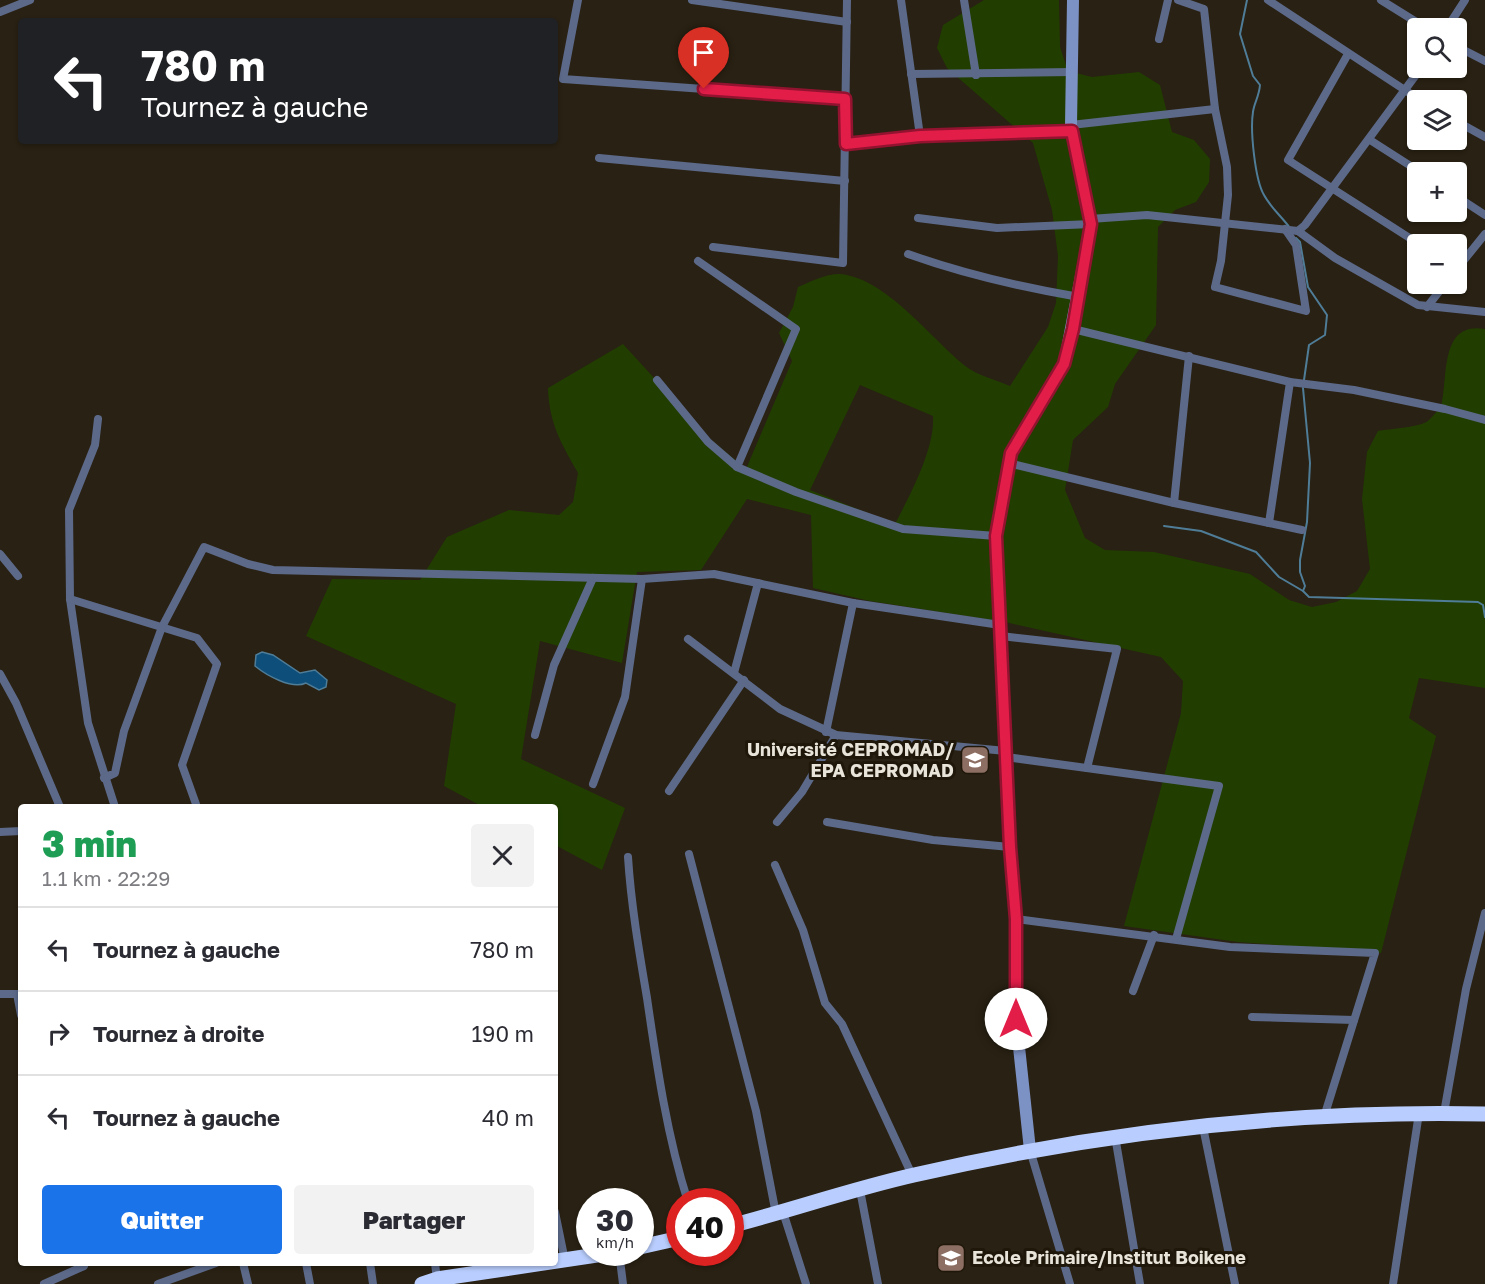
<!DOCTYPE html>
<html lang="fr">
<meta charset="utf-8">
<style>
:root{--surface:#fff;--page:#f2f2f3;--text:#2b2b33;--muted:#7c7c81;--line:#e1e1e2;--accent:#1a73e8}
body{margin:0;font-family:"Golos Text",sans-serif;background:var(--page);color:var(--text);height:100vh;display:flex;flex-direction:column;font-size:22px;white-space:nowrap}
*{box-sizing:border-box;margin:0}
p{font-size:20px;color:var(--muted)}
.icon{flex:none;width:33px;height:33px;fill:none;stroke:currentColor;stroke-width:2;stroke-linecap:round;stroke-linejoin:round}
.map{position:relative;flex:1;overflow:hidden}
.sheet{position:absolute;left:18px;top:804px;width:540px;height:462px;display:flex;flex-direction:column;background:var(--surface);border-radius:6px;box-shadow:0 2px 4px #0004}
.sheet>*{flex:none}
.guide{position:absolute;left:18px;top:18px;width:540px;height:126px;border-radius:6px;box-shadow:0 2px 4px #0004;background:#202124;color:#fff;overflow:hidden}
.buttons{position:absolute;left:1407px;top:18px;display:grid;gap:12px}
.buttons a{display:grid;place-items:center;width:60px;height:60px;border-radius:6px;background:var(--surface);box-shadow:0 2px 4px #0004;font-size:30px}
.speed{position:absolute;left:576px;top:1188px;display:flex;gap:12px;font-size:30px;font-weight:700;text-align:center}
.speed>*{display:grid;place-content:center;width:78px;height:78px;border-radius:50%;background:var(--surface);box-shadow:0 2px 4px #0004;line-height:1}
.speed small{font-size:15px;font-weight:400}
.speed .limit{border:9px solid #d22;background:#fff;color:#111}
.pin{position:absolute;display:grid;place-items:center;width:51px;height:51px;color:#fff;margin:-62px -26px;border-radius:50% 50% 50% 0;rotate:-45deg;box-shadow:0 0 6px #0007}
.pin .icon{rotate:45deg}
.me{position:absolute;width:66px;margin:-33px;rotate:0deg;stroke-linejoin:round;filter:drop-shadow(0 0 4px #0008)}
.turn{display:flex;align-items:center;gap:21px;height:126px;padding:0 24px;font-size:27px}
.turn .icon{width:78px;height:78px;stroke-width:2.5}
.turn b{display:block;font-size:42px;line-height:51px}
.round{display:grid;place-items:center;flex:none;width:63px;height:63px;border-radius:6px;background:var(--page)}
.overview{display:flex;align-items:center;justify-content:space-between;height:102px;padding:0 24px}
h1{font-size:36px;font-weight:800;line-height:45px;color:#1e9e55}
.primary-button{display:flex;gap:12px;margin-top:auto;padding:12px 24px}
.primary-button a{flex:1;height:69px;border-radius:6px;background:var(--accent);color:#fff;font-size:24px;font-weight:800;line-height:69px;text-align:center}
.primary-button a+a{background:var(--page);color:var(--text)}
ul{padding:0;list-style:none}
li{display:flex;align-items:center;gap:18px;height:84px;padding:0 24px;border-top:2px solid var(--line)}
li div{flex:1}
li b{display:block;font-size:22px}
li em{font-style:normal}
.map>svg:first-child{display:block}
</style>
<div class="map">
<svg width="1485" height="1284" viewBox="0 0 1485 1284">
<rect width="100%" height="100%" fill="#292113"/>
<path fill="#213e00" fill-rule="evenodd" d="M984 0H1059L1060 47 1068 71 1092 77 1139 72 1160 85 1172 132 1194 140 1210 159 1209 182 1196 202 1175 210 1158 227 1156 325 1115 384 1108 407 1073 440 1065 490 1085 538 1105 550 1154 552 1250 574 1289 600 1312 607 1336 602 1357 591 1370 569 1362 499 1367 452 1378 431C1389 429 1421 427 1428 421 1433 416 1441 408 1442 402 1448 376 1440 321 1485 329V688L1419 678 1409 718 1436 736 1381 953 1238 942 1124 926 1181 713 1183 681 1161 657 1005 622 870 601 813 588 811 515 747 499 701 570 637 572 622 663 540 641 521 759 625 808 602 870 555 845V807H483L444 786 456 704 306 636 332 579 420 580 447 537 509 510 559 515 573 502 578 473C561 443 549 423 548 388L623 344 709 438 746 469 792 361 779 333 793 307 798 287C813 281 831 271 847 275 890 284 931 338 964 365 976 375 996 380 1010 386L1048 327 1056 303 1058 256 1052 210 1033 143 947 68 937 48 943 25ZM860 385 933 416C935 449 910 495 895 524L810 490Z"/>
<path fill="#0d4f7a" stroke="#4f7c97" stroke-width="1.5" d="M262 652 273 655 300 673 315 670 327 680 326 687 319 690 306 683C292 690 266 675 255 666L256 655Z"/>
<g fill="none" stroke-linecap="round" stroke-linejoin="round">
<g stroke="#4f7c97" stroke-width="2">
<path d="M1247 0 1240 34 1253 76 1260 85C1259 97 1254 103 1253 112 1250 130 1255 180 1264 195 1271 208 1282 217 1290 228"/>
<polyline points="1296,238 1300,242 1308,287 1327,315 1325,335 1309,345 1304,380"/>
<polyline points="1303,388 1310,463 1307,522 1300,560 1300,572 1305,586 1303,591 1309,597 1478,602 1483,605 1485,617"/>
<polyline points="1164,526 1201,531 1256,552 1279,577 1303,591"/>
</g>
<g stroke="#5c6989" stroke-width="8">
<polyline points="578,0 563,79 845,99"/>
<polyline points="692,0 847,22"/>
<polyline points="901,0 920,136"/>
<polyline points="964,0 976,75"/>
<polyline points="1178,0 1204,9 1215,109 1227,167 1228,195 1221,261 1215,287 1306,311 1296,245 1285,229"/>
<polyline points="1268,0 1420,100"/>
<polyline points="1381,0 1426,28"/>
<polyline points="0,12 30,0"/>
<polyline points="1447,28 1465,0"/>
<polyline points="1159,39 1168,0"/>
<polyline points="1456,46 1485,61"/>
<polyline points="1348,54 1288,160 1419,244"/>
<polyline points="911,74 1072,72"/>
<polyline points="1456,121 1485,137"/>
<polyline points="1071,125 1215,109"/>
<polyline points="1370,140 1420,172"/>
<polyline points="846,144 920,136 1072,131"/>
<polyline points="599,158 845,181"/>
<polyline points="1456,196 1485,215"/>
<polyline points="918,218 997,228 1091,224"/>
<polyline points="1090,219 1147,215 1298,231 1305,225 1421,68"/>
<polyline points="1298,231 1335,258 1418,305 1485,312"/>
<polyline points="713,247 843,263 847,0"/>
<path d="M908 254C964 274 1020 287 1079 297"/>
<polyline points="698,261 796,329 737,467"/>
<polyline points="1456,270 1485,234"/>
<polyline points="1427,307 1445,284"/>
<polyline points="1073,329 1290,382 1354,390 1445,409 1485,420"/>
<polyline points="657,380 708,442 737,467 796,492 903,529 996,536"/>
<polyline points="98,419 95,445 69,510 70,599 88,723 115,807"/>
<polyline points="1008,463 1174,503 1302,530"/>
<polyline points="1174,503 1189,356"/>
<polyline points="1269,523 1290,382"/>
<polyline points="0,554 18,576"/>
<polyline points="70,599 197,638 217,664 182,765 197,807"/>
<polyline points="1001,636 1117,649 1087,768"/>
<polyline points="688,639 780,709 836,735 1006,751"/>
<polyline points="734,673 758,583"/>
<polyline points="0,674 16,703 60,807"/>
<polyline points="826,732 853,603"/>
<polyline points="535,735 554,665 593,578"/>
<polyline points="1006,757 1219,786 1176,939"/>
<polyline points="104,778 115,773 124,731 162,627 204,547 248,564 273,570 642,579 714,574 853,603 1000,625"/>
<polyline points="593,784 625,697 642,579"/>
<polyline points="669,791 744,680"/>
<polyline points="777,822 802,792 836,735"/>
<polyline points="827,822 933,840 1010,847"/>
<polyline points="0,832 21,831"/>
<polyline points="689,854 756,1111 776,1214"/>
<path d="M628 857C631 904 639 951 647 998 657 1067 667 1136 688 1202"/>
<polyline points="775,865 803,930 825,1003 842,1024 912,1175"/>
<polyline points="1016,919 1230,947 1375,953 1324,1117"/>
<polyline points="1133,991 1154,935"/>
<polyline points="0,994 21,994"/>
<polyline points="17,994 21,1015"/>
<polyline points="1252,1017 1354,1020"/>
<polyline points="1444,1113 1466,989 1485,913"/>
<polyline points="1203,1127 1235,1284"/>
<polyline points="1115,1136 1140,1284"/>
<polyline points="1030,1150 1070,1284"/>
<polyline points="860,1190 878,1284"/>
<polyline points="555,1212 565,1261"/>
<polyline points="783,1212 806,1284"/>
<polyline points="619,1252 623,1284"/>
<polyline points="243,1263 248,1284"/>
<polyline points="306,1263 310,1284"/>
<polyline points="370,1263 373,1284"/>
<polyline points="435,1263 437,1280"/>
<polyline points="44,1284 84,1266 85,1263"/>
<polyline points="158,1284 216,1263"/>
<polyline points="1393,1284 1419,1113"/>
</g>
<polyline stroke="#7c91c4" stroke-width="12" points="1030,1150 1016,1019 1016,919 1010,847 996,536 1011,453 1064,365 1091,224 1071,125 1073,0"/>
<g stroke="#b9cefe" stroke-width="15">
<path d="M730 1226C792 1210 852 1189 914 1175 1100 1132 1294 1110 1485 1114"/>
<polyline points="640,1247 680,1238"/>
<polyline points="422,1284 437,1279 617,1252"/>
</g>
</g>
<g fill="none" stroke-linecap="round" stroke-linejoin="round">
<g stroke="#92132f" stroke-width="15">
<polyline id="route" points="704,89 845,99 846,144 920,136 1072,131 1091,224 1073,329 1064,364 1011,453 996,536 1010,847 1016,919 1016,1019"/>
</g>
<use href="#route" stroke="#e11d48" stroke-width="10"/>
</g>
<defs>
<g id="university-square" transform="scale(1.5)"><rect x="-9" y="-9" width="18" height="18" rx="4" fill="#8d6e63" stroke="#1f180a"/><path d="M0-5L7-2L0 1L-7-2ZM-4 1L0 2.5L4 1V4Q0 6-4 4Z" fill="#fff"/></g>
<g id="school-square" transform="scale(1.5)"><rect x="-9" y="-9" width="18" height="18" rx="4" fill="#8d6e63" stroke="#1f180a"/><path d="M0-5L7-2L0 1L-7-2ZM-4 1L0 2.5L4 1V4Q0 6-4 4Z" fill="#fff"/></g>
</defs>
<g fill-rule="evenodd">
<use href="#university-square" x="975" y="760"/>
<use href="#school-square" x="951" y="1258"/>
</g>
<g text-anchor="middle" stroke-width="6" stroke-linejoin="round" paint-order="stroke">
<g font-size="18" font-weight="bold" fill="#e9e4da" stroke="#1f180a" text-anchor="end">
<text x="954" y="756">Université CEPROMAD/<tspan x="954" dy="21">EPA CEPROMAD</tspan></text>
<text x="972" y="1264" text-anchor="start">Ecole Primaire/Institut Boikene</text>
</g>
</g>
</svg>
<div class="buttons">
<a><svg class="icon" aria-label="search" viewBox="0 0 24 24"><circle cx="10" cy="10" r="6"/><path d="M15 15l6 6"/></svg></a>
<a><svg class="icon" aria-label="layers" viewBox="0 0 24 24"><path d="M12 4l9 5-9 5-9-5zM3 14l9 5 9-5"/></svg></a>
<a>+</a>
<a>−</a>
</div>
<div class="speed"><div>30<small>km/h</small></div><div class="limit">40</div></div>
<div class="pin" style="left:704px;top:89px;background:#d93025"><svg class="icon" aria-label="arrive" viewBox="0 0 24 24"><path d="M6 21V4h12l-3 4 3 4H6"/></svg></div>
<svg class="me" style="left:1016px;top:1019px" viewBox="-20 -20 40 40"><circle r="19" fill="#fff"/><path d="M0-13L10 11 0 6-10 11z" fill="#e11d48"/></svg>
<div class="guide">
<div class="turn"><svg class="icon" aria-label="left" viewBox="0 0 24 24"><path d="M17 20v-9H6M10 6l-5 5 5 5"/></svg><div><b>780 m</b>Tournez à gauche</div></div>
</div>
<section class="sheet">
<div class="overview"><div><h1>3 min</h1><p>1.1 km · 22:29</p></div><a class="round"><svg class="icon" aria-label="close" viewBox="0 0 24 24"><path d="M6 6l12 12M18 6L6 18"/></svg></a></div>
<ul>
<li><svg class="icon" aria-label="left" viewBox="0 0 24 24"><path d="M17 20v-9H6M10 6l-5 5 5 5"/></svg><div><b>Tournez à gauche</b></div><em>780 m</em></li>
<li><svg class="icon" aria-label="right" viewBox="0 0 24 24"><path d="M7 20v-9h11M14 6l5 5-5 5"/></svg><div><b>Tournez à droite</b></div><em>190 m</em></li>
<li><svg class="icon" aria-label="left" viewBox="0 0 24 24"><path d="M17 20v-9H6M10 6l-5 5 5 5"/></svg><div><b>Tournez à gauche</b></div><em>40 m</em></li>
</ul>
<div class="primary-button"><a>Quitter</a><a>Partager</a></div>
</section>
</div>
